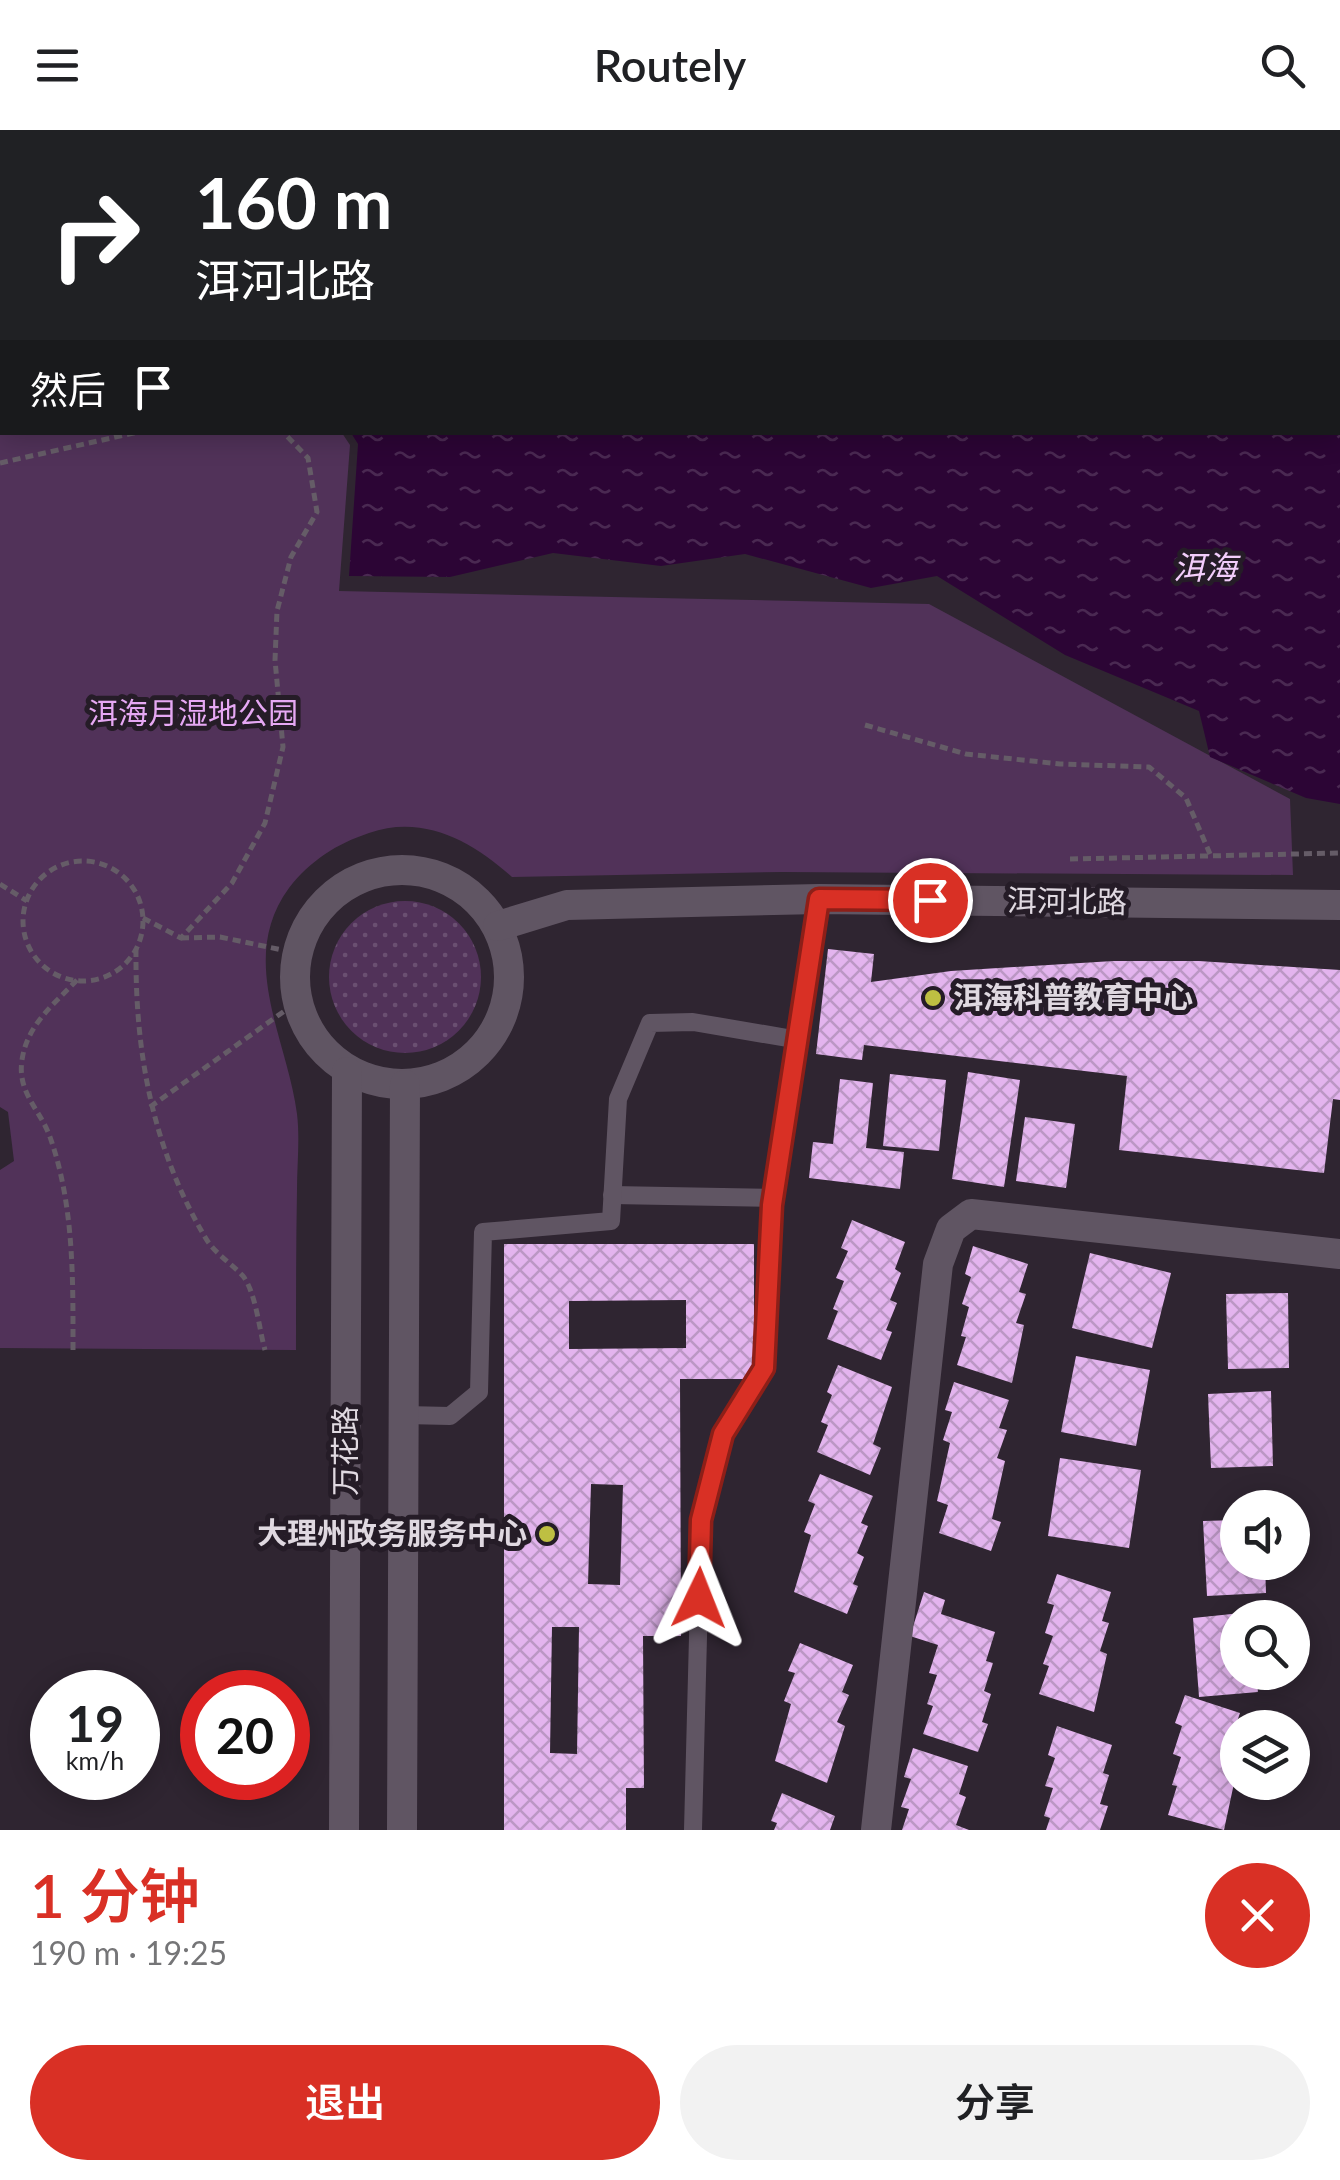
<!DOCTYPE html>
<html lang="zh">
<meta charset="utf-8">
<style>
:root{--surface:#fff;--page:#f2f2f2;--text:#202124;--muted:#757577;--accent:#d93025}
body{margin:0;font-family:Lato,"Noto Sans SC",sans-serif;background:var(--page);color:var(--text);height:100vh;display:flex;flex-direction:column;font-size:38px;white-space:nowrap}
*{box-sizing:border-box;margin:0}
p{font-size:32px;color:var(--muted)}
.icon{flex:none;width:55px;height:55px;fill:none;stroke:currentColor;stroke-width:2;stroke-linecap:round;stroke-linejoin:round}
.map{position:relative;height:1700px;overflow:hidden}
.sheet{display:flex;flex-direction:column;background:var(--surface);flex:1}
.sheet>*{flex:none}
.top-card{position:absolute;left:0px;top:0px;width:1340px;height:305px;box-shadow:0 5px 25px #0003;background:#202124;color:#fff;overflow:hidden}
.controls{position:absolute;left:1220px;top:1360px;display:grid;gap:20px}
.controls a{display:grid;place-items:center;width:90px;height:90px;border-radius:50%;background:var(--surface);box-shadow:0 5px 25px #0003;font-size:50px}
.speed{position:absolute;left:30px;top:1540px;display:flex;gap:20px;font-size:50px;font-weight:700;text-align:center}
.speed>*{display:grid;place-content:center;width:130px;height:130px;border-radius:50%;background:var(--surface);box-shadow:0 5px 25px #0003;line-height:1}
.speed small{font-size:25px;font-weight:400}
.speed .limit{border:15px solid #d22;background:#fff;color:#111}
.pin{position:absolute;display:grid;place-items:center;width:85px;height:85px;color:#fff;margin:-42px;border:5px solid #fff;border-radius:50%;box-shadow:0 2px 10px #0007}
.me{position:absolute;width:110px;margin:-55px;rotate:2deg;stroke-linejoin:round;filter:drop-shadow(0 0 8px #0008)}
.turn{display:flex;align-items:center;gap:35px;height:210px;padding:0 30px;font-size:45px}
.turn .icon{width:130px;height:130px;stroke-width:2.5}
.turn b{display:block;font-size:70px;line-height:85px}
.then{display:flex;align-items:center;height:95px;padding:0 30px;background:#0003;gap:20px;font-size:38px}
.round{display:grid;place-items:center;flex:none;width:105px;height:105px;border-radius:52px;background:var(--page)}
.overview{display:flex;align-items:center;justify-content:space-between;height:170px;padding:0 30px}
h1{font-size:60px;font-weight:600;line-height:75px;color:var(--accent)}
.cta{display:flex;gap:20px;margin-top:auto;padding:20px 30px}
.cta a{flex:1;height:115px;border-radius:60px;background:var(--accent);color:#fff;font-size:40px;font-weight:600;line-height:115px;text-align:center}
.cta a+a{background:var(--page);color:var(--text)}
header{display:flex;justify-content:space-between;align-items:center;height:130px;padding:0 30px;background:var(--surface);font-size:45px;font-weight:600}
.map>svg:first-child{display:block}
</style>
<header><svg class="icon" aria-label="menu" viewBox="0 0 24 24"><path d="M4 6h16M4 12h16M4 18h16"/></svg>Routely<svg class="icon" aria-label="search" viewBox="0 0 24 24"><circle cx="10" cy="10" r="6"/><path d="M15 15l6 6"/></svg></header>
<div class="map">
<svg width="1340" height="1700" viewBox="0 0 1340 1700">
<defs>
<pattern id="grass-dots" width="8" height="8" patternUnits="userSpaceOnUse" patternTransform="scale(2.5)"><rect width="8" height="8" fill="#513259"/><path d="M2 2h.1M6 6h.1" fill="none" stroke="#6a4f71" stroke-width="1.8" stroke-linecap="round"/></pattern>
<pattern id="water-ripples" width="26" height="14" patternUnits="userSpaceOnUse" patternTransform="scale(2.5)"><rect width="26" height="14" fill="#2c0535"/><path d="M2 4q2-2 4 0t4 0M15 11q2-2 4 0t4 0" fill="none" stroke="#4a2952"/></pattern>
<pattern id="building-cross-hatch" width="8" height="8" patternUnits="userSpaceOnUse" patternTransform="scale(2.5)"><rect width="8" height="8" fill="#e3b4ee"/><path d="M0 0l8 8M0 8l8-8" fill="none" stroke="#bb97c4"/></pattern>
</defs>
<rect width="100%" height="100%" fill="#2f2531"/>
<circle fill="url(#grass-dots)" cx="405" cy="847" r="76"/>
<path fill="#513259" d="M0 274 2 302 342 303 350 315 339 461 929 474 1290 669 1293 745 782 742 512 747C472 711 423 684 369 703 336 714 310 731 289 758 237 829 287 908 297 984 300 1009 297 1035 297 1060 296 1113 296 1167 296 1220L0 1218V1040L14 1031 8 982 0 977Z"/>
<polygon fill="url(#water-ripples)" points="0,0 1340,0 1340,674 1306,668 1210,627 1199,581 1065,525 937,446 871,458 745,424 661,436 553,423 450,447 349,446 358,314 351,303 1338,302 1338,2 2,2 0,265"/>
<g fill="url(#building-cross-hatch)" fill-rule="evenodd">
<polygon points="828,819 874,824 871,852 951,841 1113,831 1199,831 1340,840 1340,970 1333,969 1324,1043 1119,1020 1127,946 864,915 862,930 816,924"/>
<polygon points="968,942 1020,950 1004,1057 952,1049"/>
<polygon points="890,944 946,950 939,1021 883,1016"/>
<polygon points="840,949 873,953 866,1018 904,1022 900,1059 809,1048 813,1012 833,1014"/>
<polygon points="1025,987 1075,994 1066,1058 1016,1051"/>
<polygon points="852,1090 905,1112 895,1139 901,1143 890,1170 897,1173 886,1200 892,1202 881,1230 827,1209 838,1181 833,1179 844,1151 836,1148 848,1121 841,1118"/>
<path d="M504 1114H754V1249H680L681 1506H643L644 1658H626V1700H504ZM686 1170V1218L569 1219V1171ZM591 1354 623 1355 620 1455 588 1454ZM552 1497H579L577 1624 550 1623Z"/>
<polygon points="973,1116 1028,1134 1019,1162 1026,1164 1016,1193 1024,1195 1012,1253 957,1235 966,1207 961,1206 969,1177 962,1174 971,1147 965,1144"/>
<polygon points="1090,1123 1171,1143 1152,1218 1072,1198"/>
<polygon points="1288,1163 1289,1238 1228,1239 1226,1164"/>
<polygon points="1076,1226 1150,1240 1136,1316 1061,1302"/>
<polygon points="838,1235 892,1257 873,1314 881,1318 870,1345 817,1322 828,1295 821,1292 832,1265 827,1262"/>
<polygon points="954,1252 1009,1270 999,1298 1007,1300 997,1328 1005,1331 992,1389 1001,1392 991,1421 939,1403 948,1375 937,1371 950,1313 943,1310 952,1282 945,1280"/>
<polygon points="1271,1261 1273,1336 1211,1338 1208,1264"/>
<polygon points="1060,1328 1141,1340 1129,1418 1048,1406"/>
<polygon points="820,1344 873,1366 861,1393 868,1396 857,1423 864,1427 853,1454 858,1456 847,1484 794,1462 811,1405 804,1402 815,1374 808,1371"/>
<polygon points="1238,1390 1238,1432 1265,1432 1266,1463 1207,1466 1203,1391"/>
<polygon points="1057,1444 1111,1462 1102,1491 1109,1493 1100,1521 1107,1524 1094,1582 1039,1564 1049,1536 1043,1534 1053,1506 1045,1503 1054,1475 1047,1473"/>
<polygon points="924,1462 945,1470 941,1484 995,1502 986,1531 993,1533 984,1561 991,1564 982,1592 988,1594 978,1622 923,1604 933,1576 927,1574 937,1545 929,1543 938,1515 910,1506"/>
<polygon points="1251,1482 1251,1488 1238,1488 1238,1542 1256,1542 1258,1562 1199,1567 1193,1488"/>
<polygon points="800,1513 853,1535 842,1562 849,1565 837,1592 845,1596 827,1653 775,1631 791,1574 784,1571 795,1543 788,1541"/>
<polygon points="1185,1565 1240,1583 1230,1612 1237,1614 1228,1642 1236,1644 1224,1700 1168,1685 1177,1656 1172,1655 1181,1627 1173,1624 1182,1596 1175,1593"/>
<polygon points="1057,1596 1112,1615 1103,1643 1109,1645 1100,1674 1108,1676 1100,1700 1046,1700 1050,1688 1044,1686 1053,1658 1045,1656 1055,1628 1048,1625"/>
<polygon points="913,1618 968,1636 959,1664 966,1667 956,1695 969,1700 902,1700 909,1679 901,1677 911,1649 904,1647"/>
<polygon points="782,1663 835,1686 830,1700 774,1700 777,1693 771,1691"/>
</g>
<g fill="none" stroke-linecap="round" stroke-linejoin="round">
<g stroke="#655c67" stroke-width="5" stroke-dasharray="8 5" stroke-linecap="butt">
<polyline points="0,333 138,302"/>
<polyline points="865,595 966,624 1060,634 1149,637 1186,668 1210,724"/>
<polyline points="1070,729 1340,723"/>
<circle cx="83" cy="791" r="60"/>
<polyline points="0,754 27,771"/>
<polyline points="143,788 181,808 232,753 265,693 283,617 275,530 277,481 291,427 317,382 308,328 283,302"/>
<polyline points="181,808 220,807 297,823"/>
<path d="M136 819C135 922 152 1017 205 1107 214 1123 231 1133 243 1146 256 1163 259 1199 265 1220"/>
<polyline points="150,977 297,872"/>
<path d="M73 1220C73 1148 74 1075 50 1007 40 979 17 963 22 930 27 895 53 875 77 850"/>
</g>
<g stroke="#605563" stroke-width="18">
<polyline points="612,1065 773,1068"/>
<polyline points="405,1285 450,1286 479,1262 483,1102 611,1091 618,969 650,893 693,892 799,910"/>
<polyline points="693,1700 701,1391 723,1304 764,1238 772,1075 819,769"/>
</g>
<polyline stroke="#605563" stroke-width="30" points="876,1700 938,1134 951,1099 971,1084 1340,1124"/>
<g stroke="#605563" stroke-width="30">
<circle cx="402" cy="847" r="107"/>
<polyline points="498,796 567,775 819,769 1340,775"/>
<polyline points="344,1700 347,942"/>
<polyline points="402,1700 405,955"/>
</g>
</g>
<g fill="none" stroke-linecap="round" stroke-linejoin="round">
<g stroke="#8d1f18" stroke-width="25">
<polyline id="route" points="699,1468 701,1390 723,1304 764,1238 772,1075 819,769 930,770"/>
</g>
<use href="#route" stroke="#d93025" stroke-width="18"/>
</g>
<g fill="#bebf42" stroke="#251c27" stroke-width="4">
<circle cx="933" cy="868" r="10"/>
<circle cx="547" cy="1404" r="10"/>
</g>
<g text-anchor="middle" stroke-width="10" stroke-linejoin="round" paint-order="stroke">
<g font-size="30" fill="#e6a8f4" stroke="#251c27">
<text x="193" y="594">洱海月湿地公园</text>
</g>
<g font-size="30" fill="#e0d9e1" stroke="#251c27">
<text transform="translate(1067 772) rotate(1)" y="10">洱河北路</text>
<text transform="translate(346 1321) rotate(-90)" y="10">万花路</text>
</g>
<g font-size="30" font-weight="bold" fill="#e0d9e1" stroke="#251c27" text-anchor="start">
<text x="953" y="878">洱海科普教育中心</text>
<text x="527" y="1414" text-anchor="end">大理州政务服务中心</text>
</g>
<g font-size="32" font-style="italic" fill="#f2cdfb" stroke="#251c27">
<text x="1205" y="449">洱海</text>
</g>
</g>
</svg>
<div class="controls">
<a><svg class="icon" aria-label="sound" viewBox="0 0 24 24"><path d="M4 9h4l5-4v14l-5-4H4zM17 9q2 3 0 6"/></svg></a>
<a><svg class="icon" aria-label="search" viewBox="0 0 24 24"><circle cx="10" cy="10" r="6"/><path d="M15 15l6 6"/></svg></a>
<a><svg class="icon" aria-label="layers" viewBox="0 0 24 24"><path d="M12 4l9 5-9 5-9-5zM3 14l9 5 9-5"/></svg></a>
</div>
<div class="speed"><div>19<small>km/h</small></div><div class="limit">20</div></div>
<div class="pin" style="left:930px;top:770px;background:#d93025"><svg class="icon" aria-label="arrive" viewBox="0 0 24 24"><path d="M6 21V4h12l-3 4 3 4H6"/></svg></div>
<svg class="me" style="left:699px;top:1468px" viewBox="-20 -20 40 40"><path d="M0-17L14 15 0 8-14 15z" fill="#d93025" stroke="#fff" stroke-width="4"/></svg>
<div class="top-card">
<div class="turn"><svg class="icon" aria-label="right" viewBox="0 0 24 24"><path d="M7 20v-9h11M14 6l5 5-5 5"/></svg><div><b>160 m</b>洱河北路</div></div>
<div class="then">然后<svg class="icon" aria-label="arrive" viewBox="0 0 24 24"><path d="M6 21V4h12l-3 4 3 4H6"/></svg></div>
</div>
</div>
<section class="sheet">
<div class="overview"><div><h1>1 分钟</h1><p>190 m · 19:25</p></div><a class="round" style="background:#d93025;color:#fff"><svg class="icon" aria-label="close" viewBox="0 0 24 24"><path d="M6 6l12 12M18 6L6 18"/></svg></a></div>
<div class="cta"><a>退出</a><a>分享</a></div>
</section>
